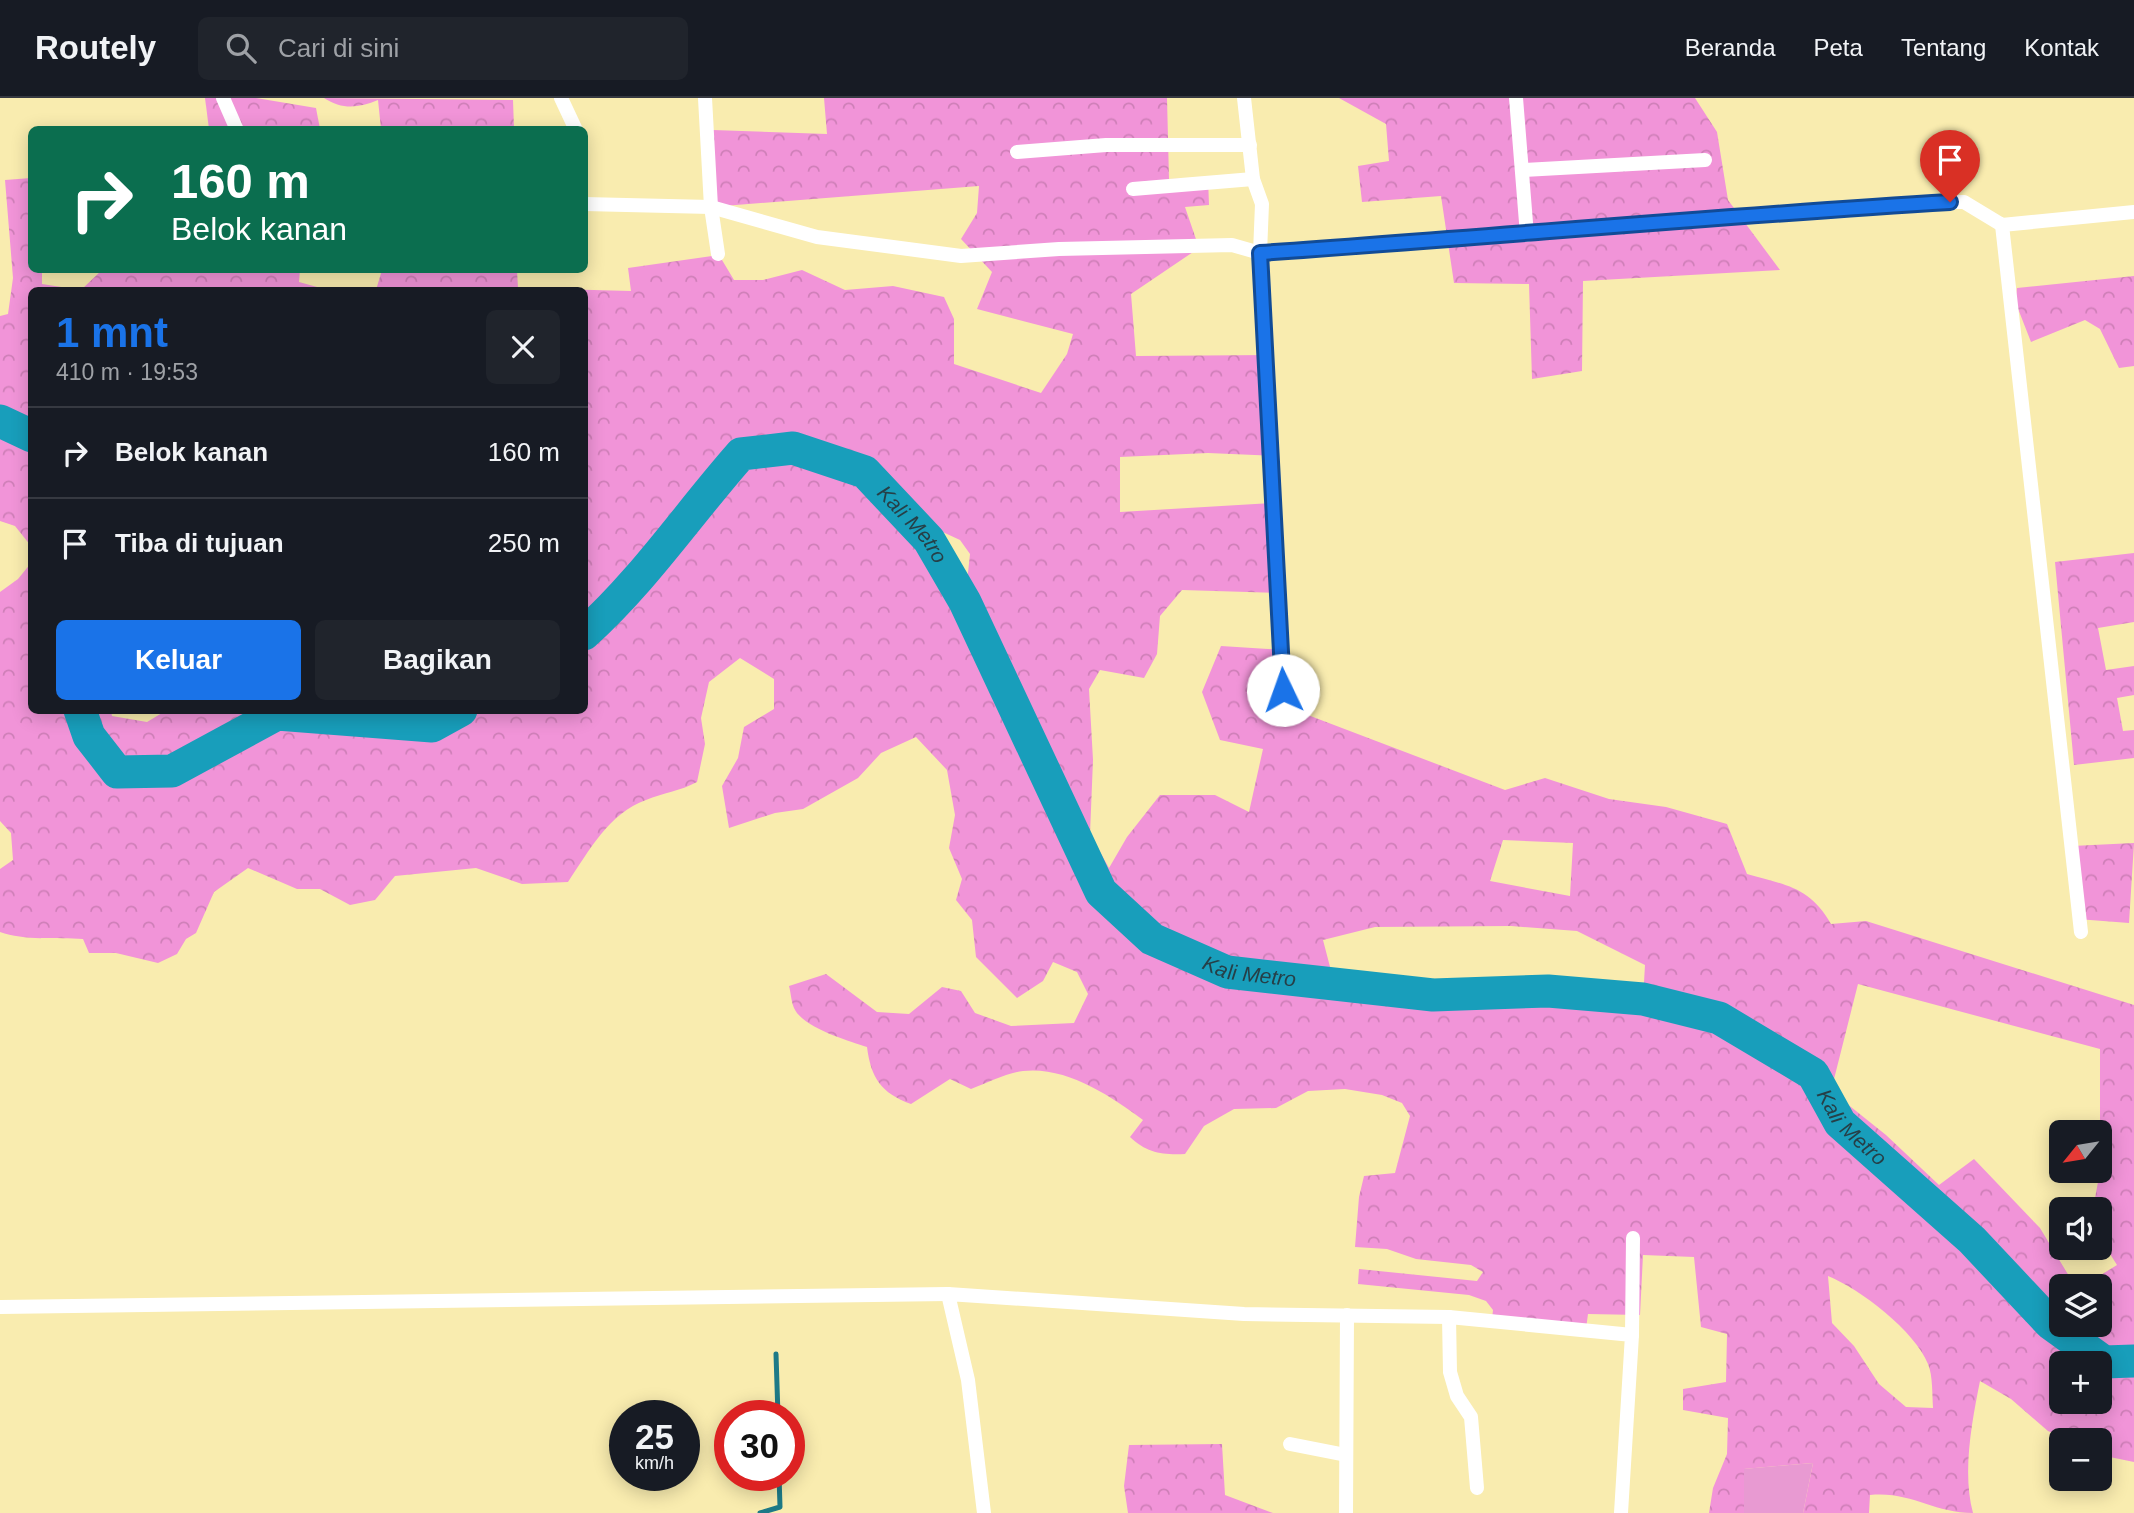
<!DOCTYPE html>
<html lang="id">
<meta charset="utf-8">
<style>
:root{--surface:#171b24;--page:#20242c;--text:#f1f3f6;--muted:#9ea1a6;--line:#363941;--accent:#1a73e8}
body{margin:0;font-family:Helvetica,sans-serif;background:var(--page);color:var(--text);height:100vh;display:flex;flex-direction:column;font-size:26px;white-space:nowrap}
*{box-sizing:border-box;margin:0}
p{font-size:23px;color:var(--muted)}
.icon{flex:none;width:38px;height:38px;fill:none;stroke:currentColor;stroke-width:2;stroke-linecap:round;stroke-linejoin:round}
.map{position:relative;flex:1;overflow:hidden}
.panel{position:absolute;left:28px;top:189px;width:560px;height:427px;display:flex;flex-direction:column;background:var(--surface);border-radius:10px;box-shadow:0 4px 18px #0003}
.panel>*{flex:none}
.guide{position:absolute;left:28px;top:28px;width:560px;height:147px;border-radius:10px;box-shadow:0 4px 18px #0003;background:#0b6e4f;color:#fff;overflow:hidden}
.needle{width:46px;rotate:240deg}
.controls{position:absolute;left:2049px;top:1022px;display:grid;gap:14px}
.controls a{display:grid;place-items:center;width:63px;height:63px;border-radius:10px;background:var(--surface);box-shadow:0 4px 18px #0003;font-size:35px}
.speed{position:absolute;left:609px;top:1302px;display:flex;gap:14px;font-size:35px;font-weight:700;text-align:center}
.speed>*{display:grid;place-content:center;width:91px;height:91px;border-radius:50%;background:var(--surface);box-shadow:0 4px 18px #0003;line-height:1}
.speed small{font-size:18px;font-weight:400}
.speed .limit{border:10px solid #d22;background:#fff;color:#111}
.pin{position:absolute;display:grid;place-items:center;width:60px;height:60px;color:#fff;margin:-72px -30px;border-radius:50% 50% 50% 0;rotate:-45deg;box-shadow:0 0 7px #0007}
.pin .icon{rotate:45deg}
.me{position:absolute;width:77px;margin:-38px;rotate:357deg;stroke-linejoin:round;filter:drop-shadow(0 0 5px #0008)}
.turn{display:flex;align-items:center;gap:24px;height:147px;padding:0 28px;font-size:32px}
.turn .icon{width:91px;height:91px;stroke-width:2.5}
.turn b{display:block;font-size:49px;line-height:60px}
.round{display:grid;place-items:center;flex:none;width:74px;height:74px;border-radius:10px;background:var(--page)}
.headline{display:flex;align-items:center;justify-content:space-between;height:119px;padding:0 28px}
h1{font-size:42px;font-weight:800;line-height:52px;color:var(--accent)}
.button{display:flex;gap:14px;margin-top:auto;padding:14px 28px}
.button a{flex:1;height:80px;border-radius:10px;background:var(--accent);color:#fff;font-size:28px;font-weight:800;line-height:80px;text-align:center}
.button a+a{background:var(--page);color:var(--text)}
ul{padding:0;list-style:none}
li{display:flex;align-items:center;gap:21px;height:91px;padding:0 28px;border-top:2px solid var(--line)}
li div{flex:1}
li b{display:block;font-size:26px}
li em{font-style:normal}
header{display:flex;align-items:center;gap:42px;box-sizing:border-box;height:98px;padding:0 35px;background:var(--surface);border-bottom:2px solid var(--line)}
header strong{font-size:33px}
nav{display:flex;gap:38px;margin-inline-start:auto;font-size:24px}
.search{width:490px;height:63px;background:var(--page);display:flex;align-items:center;gap:18px;box-sizing:border-box;padding:0 24px;border-radius:10px;color:var(--muted);font-size:26px}
.map>svg:first-child{display:block}
</style>
<header>
<strong>Routely</strong>
<div class="search"><svg class="icon" aria-label="search" viewBox="0 0 24 24"><circle cx="10" cy="10" r="6"/><path d="M15 15l6 6"/></svg>Cari di sini</div>
<nav><a>Beranda</a><a>Peta</a><a>Tentang</a><a>Kontak</a></nav>
</header>
<div class="map">
<svg width="2134" height="1415" viewBox="0 0 2134 1415">
<defs>
<pattern id="forest-crowns" width="20" height="18" patternUnits="userSpaceOnUse" patternTransform="scale(1.75)"><rect width="20" height="18" fill="#f194d8"/><path d="M2 6a3 3 0 1 1 6 0M12 15a3 3 0 1 1 6 0" fill="none" stroke="#cf7fb8"/></pattern>
</defs>
<rect width="100%" height="100%" fill="#f9ecaf"/>
<polygon fill="#e89ad2" points="1813,1365 1803,1415 1744,1415 1743,1371"/>
<g fill="url(#forest-crowns)" fill-rule="evenodd">
<polygon points="205,0 256,0 316,10 320,31 209,31"/>
<path d="M324 0 513 2 514 31H381L378 2C359 10 342 12 324 0Z"/>
<path d="M824 0H1167L1169 81 1208 80 1209 107 1185 109 1199 150 1131 196 1136 258 1269 257 1275 358 1208 355 1120 359V414L1273 405 1284 495 1182 492 1160 518 1157 556 1144 580 1100 572 1089 591 1093 662 1090 736 1109 770 1127 739 1160 697H1215L1249 714 1263 651 1220 642 1202 594 1221 548 1285 552 1292 611 1505 692 1545 680 1609 701 1666 709 1727 726 1747 776C1786 787 1810 789 1831 826L1866 823 2134 907V1364L2100 1357V1342H2068L2048 1333 2011 1301 1980 1283C1972 1323 1962 1375 1973 1415 1933 1415 1911 1393 1870 1397L1869 1415H1803L1813 1365 1744 1371V1415H1709L1713 1390 1727 1356 1728 1320 1683 1312V1291L1726 1284 1727 1236 1701 1229 1694 1159 1643 1157 1640 1217 1588 1216 1586 1231 1491 1230 1493 1212 1486 1203 1469 1197 1358 1186 1359 1171 1477 1183 1483 1174 1471 1167 1416 1161 1387 1151 1355 1149 1359 1099 1364 1078 1395 1075 1410 1018 1402 1005 1382 997 1345 991 1308 993 1276 1010 1234 1011 1204 1028 1185 1056C1162 1057 1147 1055 1130 1039L1143 1022C1111 998 1066 968 1023 973 1006 975 987 985 971 991L950 981 911 1006C881 995 871 980 867 949 848 943 802 929 794 910 791 903 791 895 789 888L826 876 877 914 909 916 942 889 961 893 975 915 1011 928 1074 925 1088 896 1077 874 1053 864 1043 883 1017 900 976 859 972 822 956 802 962 781 949 750 955 717 947 672 916 639 881 655 858 680 803 711 775 715 729 730 722 688 738 660 744 629 774 611V581L740 560 709 584 701 620 705 646 697 684C680 693 663 695 646 702 609 715 589 753 568 784L522 786 476 770 395 778 375 802 350 807 320 791H297L248 770 214 794 196 835 186 841 177 856 158 865 116 855H89L83 841C57 839 24 843 0 834V771L13 762 11 735 0 723V494L18 481 31 465 32 612 111 613 112 618 147 624 167 612H584V192H376L382 172H517L518 190 631 193 628 170 719 157 734 182H763L802 172 845 192 893 188 944 199 954 221V266L1041 295 1067 256 1073 236 977 211 992 174 961 141 977 115 979 88 711 109 713 32 827 36ZM908 418 960 442 970 456 965 503 929 442ZM1503 742 1573 745 1570 798 1490 783ZM1511 828 1577 833 1645 867 1643 901 1548 893 1433 897 1335 888 1323 842 1375 829ZM1858 886 2100 951V1073L2093 1111H2100V1140L2117 1167 2083 1188H2100V1227H2062V1188H2075L2040 1130 1974 1061 1939 1087 1886 1037 1831 993ZM1828 1178C1860 1191 1915 1233 1928 1266 1933 1278 1932 1297 1933 1310L1906 1309 1879 1286 1854 1248 1832 1225ZM2062 1265H2100V1304H2062Z"/>
<polygon points="1339,0 1695,0 1717,34 1728,102 1780,172 1583,183 1582,273 1532,281 1529,186 1454,185 1441,98 1362,104 1358,68 1389,63 1386,26"/>
<polygon points="31,80 32,172 42,172 42,186 81,192 102,172 300,172 299,184 328,192 32,192 31,448 15,428 0,423 0,218 8,216 13,180 5,82"/>
<polygon points="2134,178 2134,268 2119,270 2100,231 2085,222 2031,244 2015,203 2017,190"/>
<polygon points="2134,455 2134,524 2098,530 2106,572 2134,568 2134,597 2117,600 2123,633 2134,632 2134,660 2074,667 2055,464"/>
<polygon points="2134,745 2129,825 2077,821 2072,748"/>
<polygon points="1222,1346 1225,1397 1273,1415 1128,1415 1124,1388 1129,1347"/>
</g>
<g fill="none" stroke-linecap="round" stroke-linejoin="round">
<g stroke="#1e7a87" stroke-width="5">
<polyline points="776,1256 778,1318"/>
<polyline points="760,1415 780,1409 779,1377"/>
</g>
<g stroke="#189ebb" stroke-width="33">
<polyline points="0,323 32,338"/>
<path id="s1" d="M584 536C644 482 688 416 741 356L793 350 865 374 929 442 965 504 1101 794 1152 841 1227 874 1433 897 1548 893 1643 901 1719 920 1813 976 1840 1025 1972 1142 2050 1225 2104 1264 2134 1263"/>
<polyline points="80,612 89,638 117,674 172,673 277,616 432,628 461,612"/>
</g>
<g stroke="#fff" stroke-width="14">
<polyline points="223,0 237,32"/>
<polyline points="561,0 576,32"/>
<polyline points="705,0 711,109 718,156"/>
<polyline points="1244,0 1253,81 1262,106 1260,155 1283,592"/>
<polyline points="1516,0 1527,137"/>
<polyline points="1017,54 1106,47 1250,47"/>
<polyline points="1523,72 1705,62"/>
<polyline points="1133,91 1253,81"/>
<path d="M584 106 711 109 817 139 961 158 1059 151 1232 147 1260 155C1490 139 1719 118 1949 104H1964L2002 127 2134 114"/>
<polyline points="2002,127 2081,834"/>
<polyline points="0,1209 948,1196"/>
<polyline points="1449,1219 1450,1274 1457,1298 1471,1319 1477,1390"/>
<polyline points="1632,1237 1633,1140"/>
<polyline points="1290,1346 1346,1357"/>
<polyline points="984,1415 968,1282 948,1196 1244,1216 1449,1219 1632,1237 1621,1415"/>
<polyline points="1346,1415 1347,1217"/>
</g>
</g>
<g fill="none" stroke-linecap="round" stroke-linejoin="round">
<g stroke="#114b97" stroke-width="18">
<path id="route" d="M1283 592 1260 155C1490 139 1719 118 1950 104"/>
</g>
<use href="#route" stroke="#1a73e8" stroke-width="12"/>
</g>
<g text-anchor="middle" stroke-width="5" stroke-linejoin="round" paint-order="stroke">
<g font-size="21" font-style="italic" fill="#263f47" stroke="#f9ecaf">
<text dy="7" stroke="none"><textPath href="#s1" startOffset="438">Kali Metro</textPath></text>
<text dy="7" stroke="none"><textPath href="#s1" startOffset="1026">Kali Metro</textPath></text>
<text dy="7" stroke="none"><textPath href="#s1" startOffset="1676">Kali Metro</textPath></text>
</g>
</g>
</svg>
<div class="controls">
<a><svg class="needle" viewBox="-14 -14 28 28"><path d="M0-13l5 13h-10z" fill="#e53935"/><path d="M0 13l5-13h-10z" fill="#9ea1a6"/></svg></a>
<a><svg class="icon" aria-label="sound" viewBox="0 0 24 24"><path d="M4 9h4l5-4v14l-5-4H4zM17 9q2 3 0 6"/></svg></a>
<a><svg class="icon" aria-label="layers" viewBox="0 0 24 24"><path d="M12 4l9 5-9 5-9-5zM3 14l9 5 9-5"/></svg></a>
<a>+</a>
<a>−</a>
</div>
<div class="speed"><div>25<small>km/h</small></div><div class="limit">30</div></div>
<div class="pin" style="left:1950px;top:104px;background:#d93025"><svg class="icon" aria-label="arrive" viewBox="0 0 24 24"><path d="M6 21V4h12l-3 4 3 4H6"/></svg></div>
<svg class="me" style="left:1283px;top:592px" viewBox="-20 -20 40 40"><circle r="19" fill="#fff"/><path d="M0-13L10 11 0 6-10 11z" fill="#1a73e8"/></svg>
<div class="guide">
<div class="turn"><svg class="icon" aria-label="right" viewBox="0 0 24 24"><path d="M7 20v-9h11M14 6l5 5-5 5"/></svg><div><b>160 m</b>Belok kanan</div></div>
</div>
<section class="panel">
<div class="headline"><div><h1>1 mnt</h1><p>410 m · 19:53</p></div><a class="round"><svg class="icon" aria-label="close" viewBox="0 0 24 24"><path d="M6 6l12 12M18 6L6 18"/></svg></a></div>
<ul>
<li><svg class="icon" aria-label="right" viewBox="0 0 24 24"><path d="M7 20v-9h11M14 6l5 5-5 5"/></svg><div><b>Belok kanan</b></div><em>160 m</em></li>
<li><svg class="icon" aria-label="arrive" viewBox="0 0 24 24"><path d="M6 21V4h12l-3 4 3 4H6"/></svg><div><b>Tiba di tujuan</b></div><em>250 m</em></li>
</ul>
<div class="button"><a>Keluar</a><a>Bagikan</a></div>
</section>
</div>
